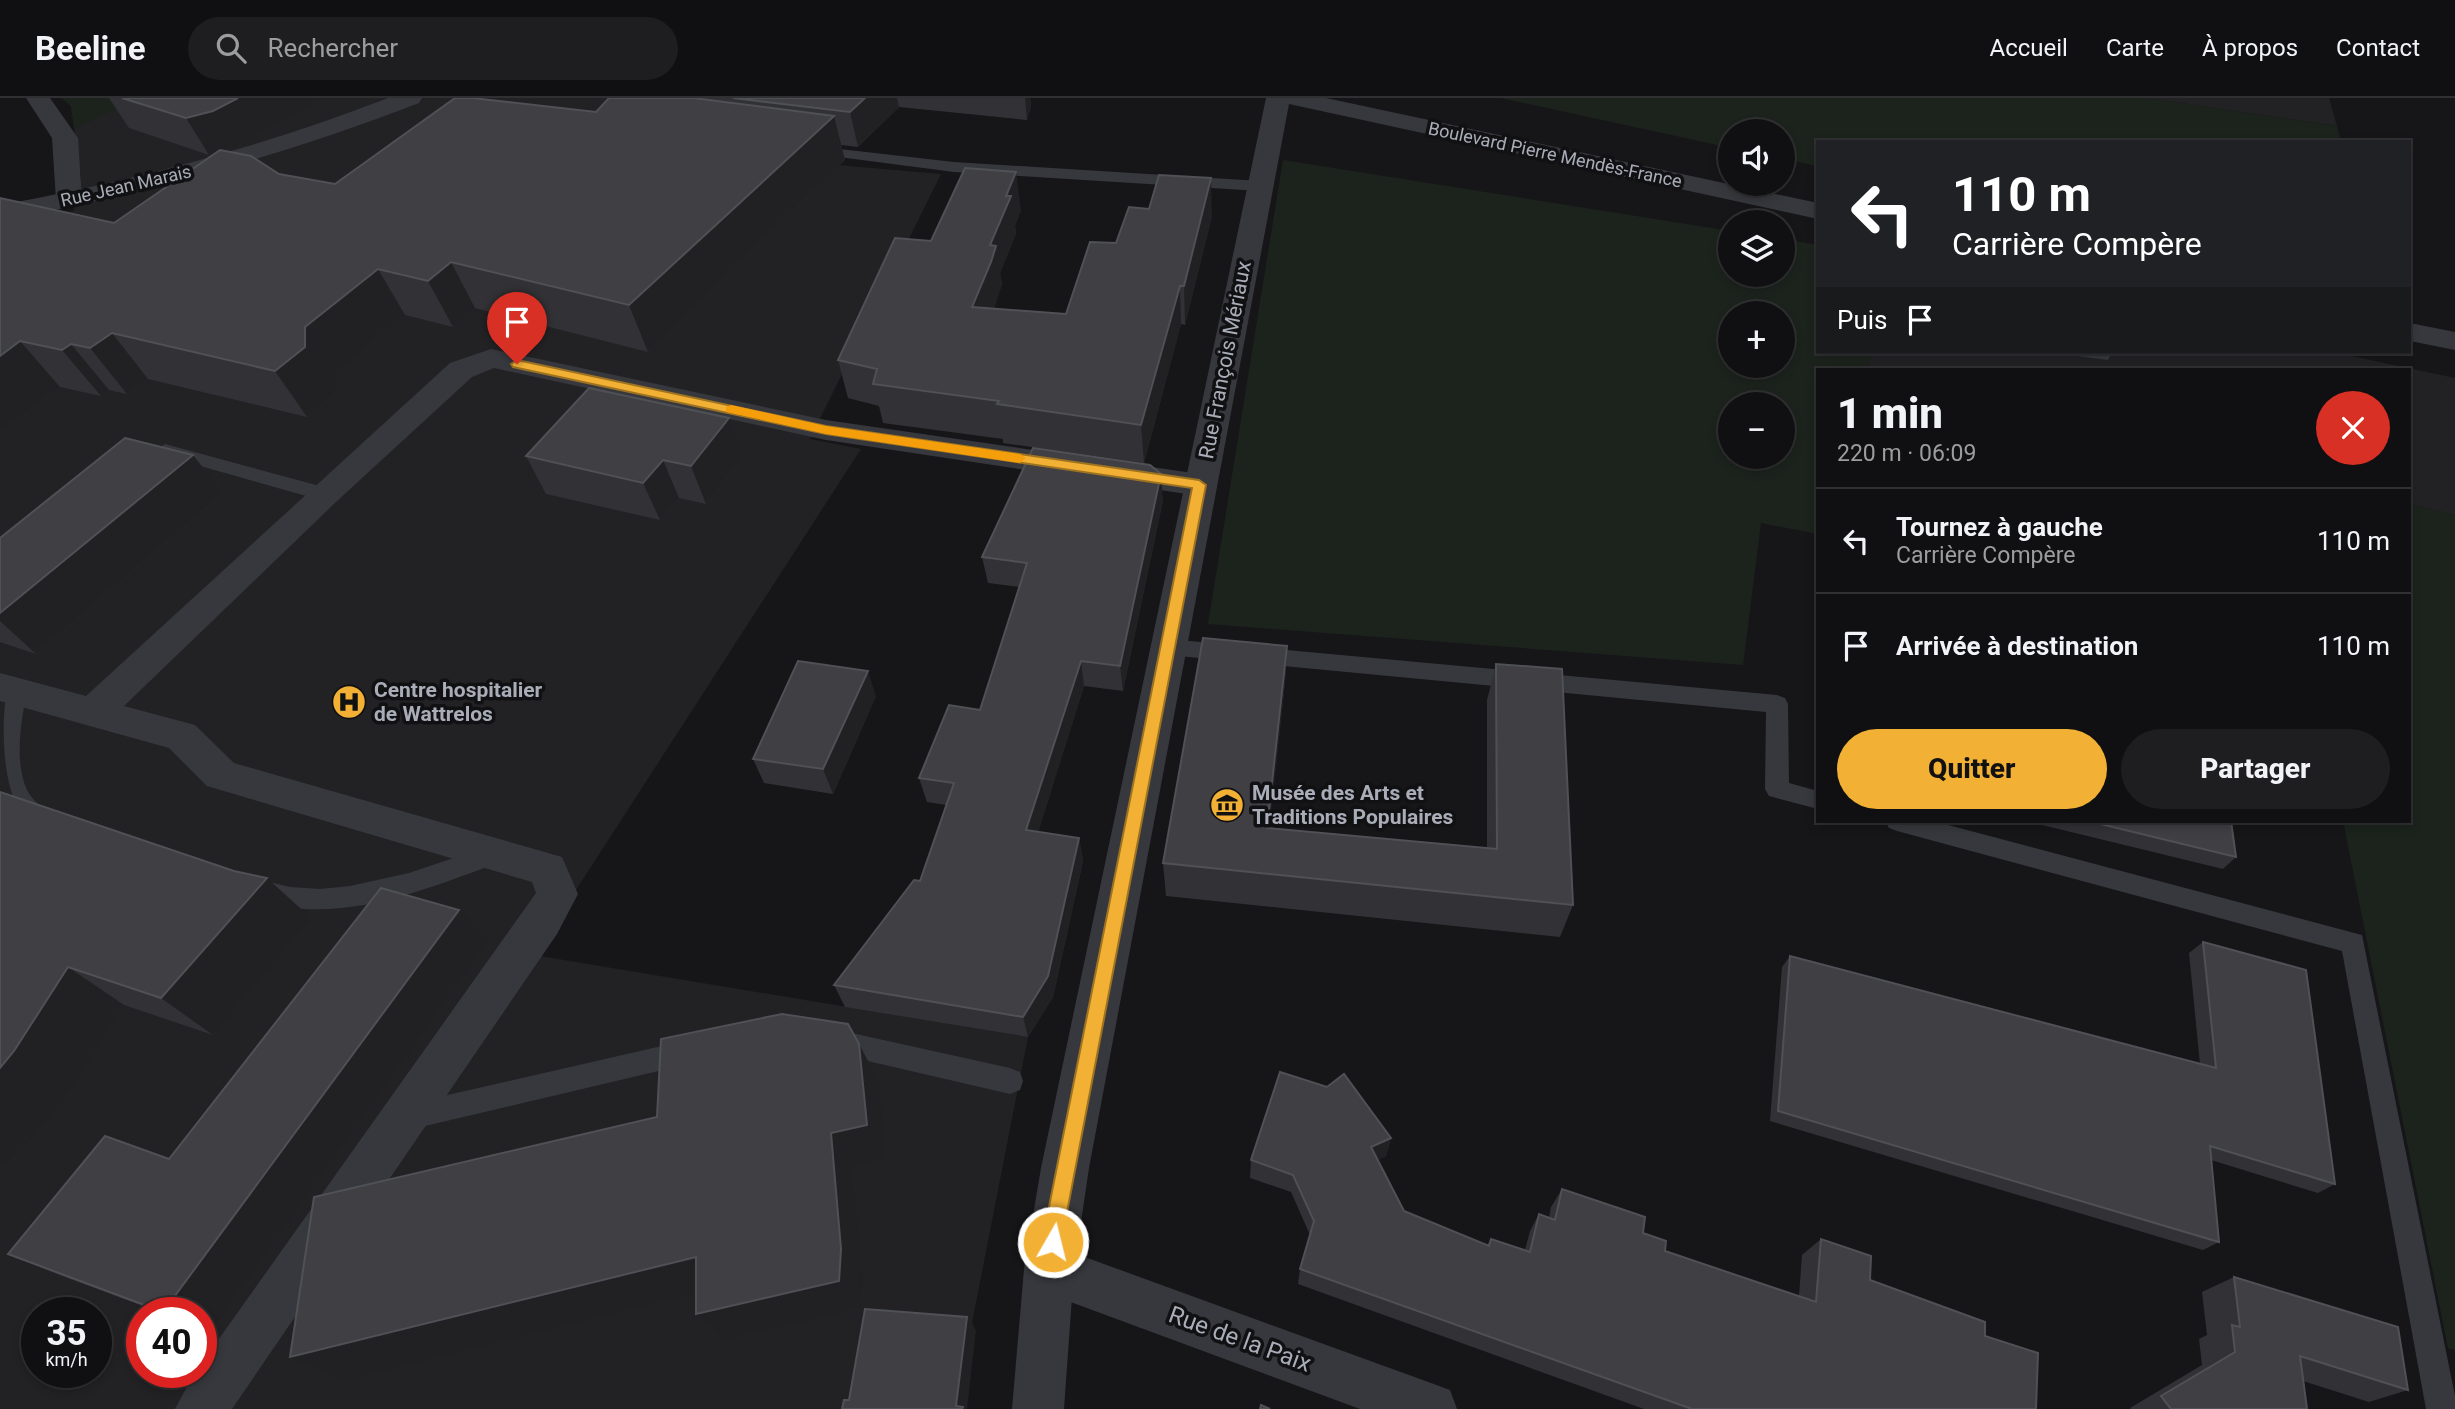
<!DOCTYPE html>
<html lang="fr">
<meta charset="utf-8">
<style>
:root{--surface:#101012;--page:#1e1e20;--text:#f1f3f6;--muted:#9c9d9f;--line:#303032;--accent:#f2b134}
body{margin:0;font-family:Roboto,sans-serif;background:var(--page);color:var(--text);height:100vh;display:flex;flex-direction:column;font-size:26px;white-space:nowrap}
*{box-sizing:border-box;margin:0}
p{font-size:23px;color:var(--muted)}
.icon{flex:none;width:38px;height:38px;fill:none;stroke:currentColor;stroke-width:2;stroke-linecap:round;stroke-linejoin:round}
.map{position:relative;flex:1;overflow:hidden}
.drawer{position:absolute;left:1816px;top:270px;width:595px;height:455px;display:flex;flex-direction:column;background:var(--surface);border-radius:0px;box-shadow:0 4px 10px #0003,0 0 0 2px var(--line)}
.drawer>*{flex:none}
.banner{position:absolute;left:1816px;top:42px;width:595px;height:214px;border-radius:0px;box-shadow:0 4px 10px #0003,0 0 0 2px var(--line);background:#202124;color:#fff;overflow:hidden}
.fabs{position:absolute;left:1718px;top:21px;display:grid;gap:14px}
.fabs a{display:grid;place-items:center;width:77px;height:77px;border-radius:50%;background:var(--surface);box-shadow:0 4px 10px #0003,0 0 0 2px var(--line);font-size:35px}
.speed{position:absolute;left:21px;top:1199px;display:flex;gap:14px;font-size:35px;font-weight:700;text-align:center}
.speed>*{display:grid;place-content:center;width:91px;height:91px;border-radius:50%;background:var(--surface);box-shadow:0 4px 10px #0003,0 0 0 2px var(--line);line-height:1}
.speed small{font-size:18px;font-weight:400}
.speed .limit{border:10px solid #d22;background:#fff;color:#111}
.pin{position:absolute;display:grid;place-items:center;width:60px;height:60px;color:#fff;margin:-72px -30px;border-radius:50% 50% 50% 0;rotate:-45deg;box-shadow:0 0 7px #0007}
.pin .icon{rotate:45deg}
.me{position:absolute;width:77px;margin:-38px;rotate:8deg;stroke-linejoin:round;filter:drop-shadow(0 0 5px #0008)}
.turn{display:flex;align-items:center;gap:24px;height:147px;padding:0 21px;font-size:32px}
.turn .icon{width:91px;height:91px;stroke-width:2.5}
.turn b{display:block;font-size:49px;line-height:60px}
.then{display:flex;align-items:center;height:66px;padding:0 21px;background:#0003;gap:14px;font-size:26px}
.round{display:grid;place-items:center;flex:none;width:74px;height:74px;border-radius:37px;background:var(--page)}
.head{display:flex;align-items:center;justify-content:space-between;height:119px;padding:0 21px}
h1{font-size:42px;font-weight:800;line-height:52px}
.cta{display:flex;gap:14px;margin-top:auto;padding:14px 21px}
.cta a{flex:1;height:80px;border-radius:42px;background:var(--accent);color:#111;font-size:28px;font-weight:800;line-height:80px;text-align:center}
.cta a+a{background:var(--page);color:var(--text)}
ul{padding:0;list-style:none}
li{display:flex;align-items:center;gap:21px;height:105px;padding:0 21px;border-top:2px solid var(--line)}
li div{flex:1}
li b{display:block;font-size:26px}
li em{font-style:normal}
header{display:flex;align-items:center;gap:42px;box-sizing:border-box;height:98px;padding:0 35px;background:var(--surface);border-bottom:2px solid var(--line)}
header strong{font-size:33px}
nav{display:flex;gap:38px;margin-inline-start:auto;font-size:24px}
.search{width:490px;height:63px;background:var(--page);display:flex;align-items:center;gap:18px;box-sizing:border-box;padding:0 24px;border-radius:38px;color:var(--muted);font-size:26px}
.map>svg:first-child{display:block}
</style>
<header>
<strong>Beeline</strong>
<div class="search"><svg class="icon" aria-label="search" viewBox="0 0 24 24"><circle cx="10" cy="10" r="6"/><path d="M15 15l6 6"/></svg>Rechercher</div>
<nav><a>Accueil</a><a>Carte</a><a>À propos</a><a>Contact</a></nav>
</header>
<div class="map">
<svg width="2455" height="1311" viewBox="0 0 2455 1311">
<rect width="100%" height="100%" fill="#161618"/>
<g fill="#222225" fill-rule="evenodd">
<path d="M62 0H636L597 46 941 76 810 341 861 351 534 857 1028 939 972 1225 976 1233 862 1311H0V137L2 128 74 113 81 78 71 8ZM37 1214H96V1274H37ZM142 1214H201V1274H142Z"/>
<polygon points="2147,0 2329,0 2337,28"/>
<polygon points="1870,254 2333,254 2455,280 2455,417 2410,406 2410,271 1868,271"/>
</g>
<g fill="#1c231d" fill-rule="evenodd">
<polygon points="62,0 138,0 74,31 71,8"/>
<polygon points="1501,0 2147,0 2337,28 2341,44 1818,44 1818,68 1783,61 1783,33 1731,33 1731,50"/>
<path d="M1283 62 1731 133V177H1783V141L1818 147V254H1870L1868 271H1818V436L1761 425 1743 567 1208 526ZM1731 215H1783V268H1731ZM1731 306H1783V359H1731Z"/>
<polygon points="2410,406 2455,417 2455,1252 2448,1250 2343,723 2410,723"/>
</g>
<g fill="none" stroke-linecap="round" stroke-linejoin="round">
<g fill="#37383d" fill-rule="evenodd">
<polygon points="813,48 954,64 1260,83 1268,88 1260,93 954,74 808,55 808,49"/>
<polygon points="2074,254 2112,254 2108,262 2077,258"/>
<polygon points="165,346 331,391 334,396 324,403 158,356 156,352"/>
<polygon points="1168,541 1777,597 1785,600 1788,606 1789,685 1818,693 1818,711 1769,698 1765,691 1766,614 1168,557 1160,555 1157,549 1160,543"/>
<path d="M16 585 24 587 27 593C21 624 14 663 27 692 32 703 43 708 48 718L44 725 36 728C0 713 0 621 8 587Z"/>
<polygon points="1885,723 1933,723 2362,837 2455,1298 2455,1311 2426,1311 2342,853 1897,733 1889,730"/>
<path d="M495 746 504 749 507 756 504 763C424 791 337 831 252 800L249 793 252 786 261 782 290 789 320 791 350 788 409 775Z"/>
<polygon points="829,930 1010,970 1020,974 1023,983 1020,992 1010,996 829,954 820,951 816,942 820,933"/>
<polygon points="688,942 697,945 701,954 697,963 688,966 408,1032 398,1028 394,1019 398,1010 408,1006"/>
</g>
<g fill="#37383d" fill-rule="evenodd">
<polygon points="26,0 50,0 78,40 82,102 78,108 60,108 56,102 52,40"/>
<polygon points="491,251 826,322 1200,376 1212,379 1216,387 1212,395 1200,398 826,342 494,270 472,279 336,404 124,608 195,627 234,665 562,759 578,796 557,836 232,1311 175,1311 195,1274 201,1274 201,1266 536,795 532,784 207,688 169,650 0,603 0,575 86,598 450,265"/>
<polygon points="1049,1146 1431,1285 1450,1292 1457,1311 1360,1311 1049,1196 1031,1189 1024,1171 1031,1153"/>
</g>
<g fill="#37383d" fill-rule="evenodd">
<path d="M388 0H422L419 5C282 58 144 96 0 123V107C133 83 262 49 388 0Z"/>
<polygon points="1266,0 1326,0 1818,105 1818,121 1289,6 1089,1070 1074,1171 1064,1311 1012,1311 1024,1171 1041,1070"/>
<polygon points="2410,225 2455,234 2455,252 2410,243"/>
</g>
</g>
<g fill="#323236">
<polygon points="109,0 325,0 236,49 223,53 279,76 335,86 596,14 609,0 1030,0 1031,8 1027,22 899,9 858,49 841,47 845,62 648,254 475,210 453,229 405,217 335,276 335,295 307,319 148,281 127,296 109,292 101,298 60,289 0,335 0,100 114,125 217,54 209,57 129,30"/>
<polygon points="1021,112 1015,128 1016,136 1000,175 1002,186 994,210 1066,216 1116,145 1212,118 1185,227 1181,226 1144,365 1003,345 1003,341 883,325 879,308 848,300 838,262 931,143"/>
<polygon points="729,320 744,358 706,406 679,400 660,422 546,396 526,358"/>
<polygon points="223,395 36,556 0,544 0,440"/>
<polygon points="1163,402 1123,593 1084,588 1038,734 1079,740 1083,763 1053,899 1028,939 845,909 834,887 920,783 946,707 927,704 919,680 980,612 1020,489 988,485 982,459"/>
<polygon points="1287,548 1285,584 1269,730 1487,751 1487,602 1496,566 1573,807 1560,839 1166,798 1163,765"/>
<polygon points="876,598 833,696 764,685 753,661"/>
<polygon points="0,694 312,821 213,937 124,907 75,989 32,1043 0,1073"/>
<polygon points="2026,723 2231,723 2236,759 2223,771"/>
<polygon points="489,844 211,1234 201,1231 201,1214 159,1214 62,1178 8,1156 169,1061"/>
<polygon points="2203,844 2335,1086 2318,1095 2211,1062 2219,1144 2203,1152 1770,1023 1782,869 1790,858 2200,966 2189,855"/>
<polygon points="1391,1040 1386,1058 1378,1062 1404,1113 1487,1147 1491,1141 1525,1152 1530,1133 1539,1116 1549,1120 1551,1109 1562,1091 1643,1135 1665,1153 1799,1198 1802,1157 1821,1141 1870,1182 1985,1238 2036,1311 1644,1311 1298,1186 1300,1171 1310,1137 1291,1094 1250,1080 1251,1062"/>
<polygon points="2234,1179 2408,1292 2369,1304 2303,1283 2307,1311 2131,1311 2130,1310 2202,1267 2199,1241 2207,1237 2202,1194"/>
</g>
<g fill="#212124">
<polygon points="238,0 325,0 236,49 209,57 186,20"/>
<polygon points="865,0 897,0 899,9 858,49 850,14"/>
<polygon points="1025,0 1030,0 1031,8 1027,22"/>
<polygon points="834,18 845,62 648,254 629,207"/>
<polygon points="1016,74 1021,112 1015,128 1016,136 1000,175 1002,186 997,202 979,247 972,209 1006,98"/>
<polygon points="1211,80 1212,118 1185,227 1184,188"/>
<polygon points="451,164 475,210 453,229 428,183"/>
<polygon points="378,171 405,217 335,276 335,295 307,319 275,273 305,229"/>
<polygon points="1180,188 1181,226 1144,365 1141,327"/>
<polygon points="112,235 148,281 127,296 90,250"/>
<polygon points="20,243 60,289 0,335 0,258"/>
<polygon points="71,246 109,292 101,298 62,252"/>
<polygon points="729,320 744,358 706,406 691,368"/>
<polygon points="193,357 223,395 36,556 0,523 0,515"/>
<polygon points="663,362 679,400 660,422 643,385"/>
<polygon points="1161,376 1163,402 1123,593 1120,568"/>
<polygon points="1287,548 1285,584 1266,764 1267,730"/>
<polygon points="1081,563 1084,588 1031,756 1026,732"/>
<polygon points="868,573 876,598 833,696 823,671"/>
<polygon points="1079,740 1083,763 1053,899 1028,939 1023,919"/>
<polygon points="267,780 312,821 213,937 161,900"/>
<polygon points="459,812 489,844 211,1234 201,1230 201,1214 163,1214"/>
<polygon points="68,869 124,907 75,989 32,1043 0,1073 0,970"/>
<polygon points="859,946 878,982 886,1060 851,1068 862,1179 861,1209 726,1241 696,1216 831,1035"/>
<polygon points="1391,1040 1386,1058 1367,1067 1371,1049"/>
<polygon points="696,1159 725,1187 344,1282 290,1259"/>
<polygon points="967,1219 976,1233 967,1311 958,1311 956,1308"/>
</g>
<g fill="#3f3f44" stroke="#4f5156" stroke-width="2">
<polygon points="122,0 238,0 213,13 186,20"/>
<polygon points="455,0 472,0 596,14 609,0 693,0 834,18 629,207 451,164 428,183 378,171 305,229 305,249 275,273 112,235 90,250 71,246 62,252 20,243 0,258 0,100 114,125 220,52 251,58 279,76 335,86"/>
<polygon points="733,0 865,0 850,14"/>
<polygon points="965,70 1016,74 1006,98 1011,98 990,147 996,148 991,164 972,209 1066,216 1090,144 1116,145 1129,109 1149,111 1159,77 1211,80 1184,188 1180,188 1141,327 997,306 999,303 873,286 877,271 838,262 895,140 931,143"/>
<polygon points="589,290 729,320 691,368 663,362 643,385 526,358"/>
<polygon points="125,340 193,357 0,515 0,440"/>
<polygon points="1033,350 1150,367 1161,376 1120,568 1081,563 1026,732 1079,740 1048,878 1023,919 834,887 914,782 920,783 954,685 919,680 949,607 980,612 1027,465 982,459"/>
<polygon points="1203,540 1287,548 1267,730 1497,751 1496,566 1562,571 1573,807 1163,765"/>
<polygon points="798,563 868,573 823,671 753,661"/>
<polygon points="0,694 234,773 267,780 161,900 68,869 14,953 0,970"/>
<polygon points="2088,723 2231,723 2236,759"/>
<polygon points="381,790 459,812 163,1214 8,1156 105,1038 169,1061"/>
<polygon points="2203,844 2306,872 2335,1086 2210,1048 2219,1144 1778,1013 1790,858 2216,970"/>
<polygon points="782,916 848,926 859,946 867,1027 831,1035 841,1151 839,1183 696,1216 696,1159 290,1259 314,1099 657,1019 661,941"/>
<polygon points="1280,974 1327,989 1344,976 1391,1040 1371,1049 1404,1113 1489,1148 1491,1141 1530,1154 1539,1116 1555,1122 1562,1091 1645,1119 1643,1135 1666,1143 1665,1153 1816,1204 1821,1141 1871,1158 1870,1182 1985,1224 1985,1238 2038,1255 2036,1311 1692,1311 1300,1171 1314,1123 1293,1077 1251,1062"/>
<polygon points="2234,1179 2398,1229 2408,1292 2300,1258 2307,1311 2171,1311 2161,1298 2235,1254 2232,1227 2240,1229"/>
<polygon points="865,1211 967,1219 956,1308 963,1309 962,1311 842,1311 844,1302 849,1302"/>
<polygon points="1261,1307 1270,1311 1260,1311"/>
</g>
<polygon fill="#f2b134" stroke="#9d7322" stroke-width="2" points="517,262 826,328 1199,382 1206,387 1060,1151 1053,1154 1045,1151 1042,1144 1192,390 826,336 513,269 511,266"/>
<polygon fill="#f59e0b" points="731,307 826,328 1020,356 1026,360 1020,365 826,336 726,314 726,309"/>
<defs>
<g id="hospital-disc" transform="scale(1.75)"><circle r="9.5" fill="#f2b134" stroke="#111113"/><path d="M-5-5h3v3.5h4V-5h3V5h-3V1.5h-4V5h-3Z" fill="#111"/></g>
<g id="museum-disc" transform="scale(1.75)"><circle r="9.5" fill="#f2b134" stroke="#111113"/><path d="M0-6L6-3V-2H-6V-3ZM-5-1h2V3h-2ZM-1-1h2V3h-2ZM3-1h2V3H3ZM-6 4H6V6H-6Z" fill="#111"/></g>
</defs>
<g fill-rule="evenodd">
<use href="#hospital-disc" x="349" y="604"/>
<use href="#museum-disc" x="1227" y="707"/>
</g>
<g text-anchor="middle" stroke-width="7" stroke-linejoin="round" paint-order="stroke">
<g font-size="18" fill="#a8adb8" stroke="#111113">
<text transform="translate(1555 57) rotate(12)" y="6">Boulevard Pierre Mendès-France</text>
<text transform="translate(126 88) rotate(-13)" y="6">Rue Jean Marais</text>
</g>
<g font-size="21" fill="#a8adb8" stroke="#111113">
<text transform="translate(1225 262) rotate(-79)" y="7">Rue François Mériaux</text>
</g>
<g font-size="21" font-weight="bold" fill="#a8adb8" stroke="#111113" text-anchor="start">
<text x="374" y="599">Centre hospitalier<tspan x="374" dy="24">de Wattrelos</tspan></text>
<text x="1252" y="702">Musée des Arts et<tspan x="1252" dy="24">Traditions Populaires</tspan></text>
</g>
<g font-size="24" fill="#a8adb8" stroke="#111113">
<text transform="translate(1240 1241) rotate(20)" y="8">Rue de la Paix</text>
</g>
</g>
</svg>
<div class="fabs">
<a><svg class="icon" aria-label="sound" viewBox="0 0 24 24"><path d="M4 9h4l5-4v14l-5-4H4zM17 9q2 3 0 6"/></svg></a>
<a><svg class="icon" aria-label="layers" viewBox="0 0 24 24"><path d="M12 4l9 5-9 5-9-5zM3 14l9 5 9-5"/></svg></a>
<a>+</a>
<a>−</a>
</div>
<div class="speed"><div>35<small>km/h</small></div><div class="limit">40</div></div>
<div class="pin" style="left:517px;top:266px;background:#d93025"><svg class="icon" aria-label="arrive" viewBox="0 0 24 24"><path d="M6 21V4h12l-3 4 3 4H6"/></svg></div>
<svg class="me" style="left:1053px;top:1144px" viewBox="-20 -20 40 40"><circle r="17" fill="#f2b134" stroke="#fff" stroke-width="3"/><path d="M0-11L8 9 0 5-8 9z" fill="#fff"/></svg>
<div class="banner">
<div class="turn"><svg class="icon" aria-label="left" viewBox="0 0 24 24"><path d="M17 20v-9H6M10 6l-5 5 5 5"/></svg><div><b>110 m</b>Carrière Compère</div></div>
<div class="then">Puis<svg class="icon" aria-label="arrive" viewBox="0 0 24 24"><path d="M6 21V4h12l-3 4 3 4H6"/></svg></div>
</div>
<section class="drawer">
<div class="head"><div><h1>1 min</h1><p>220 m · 06:09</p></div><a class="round" style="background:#d93025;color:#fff"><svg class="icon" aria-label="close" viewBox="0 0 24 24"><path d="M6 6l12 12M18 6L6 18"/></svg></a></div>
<ul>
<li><svg class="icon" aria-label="left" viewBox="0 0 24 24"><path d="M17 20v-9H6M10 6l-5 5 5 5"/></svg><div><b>Tournez à gauche</b><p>Carrière Compère</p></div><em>110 m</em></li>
<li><svg class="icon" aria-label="arrive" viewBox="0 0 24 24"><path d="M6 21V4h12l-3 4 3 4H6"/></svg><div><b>Arrivée à destination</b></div><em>110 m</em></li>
</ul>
<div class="cta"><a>Quitter</a><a>Partager</a></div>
</section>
</div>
